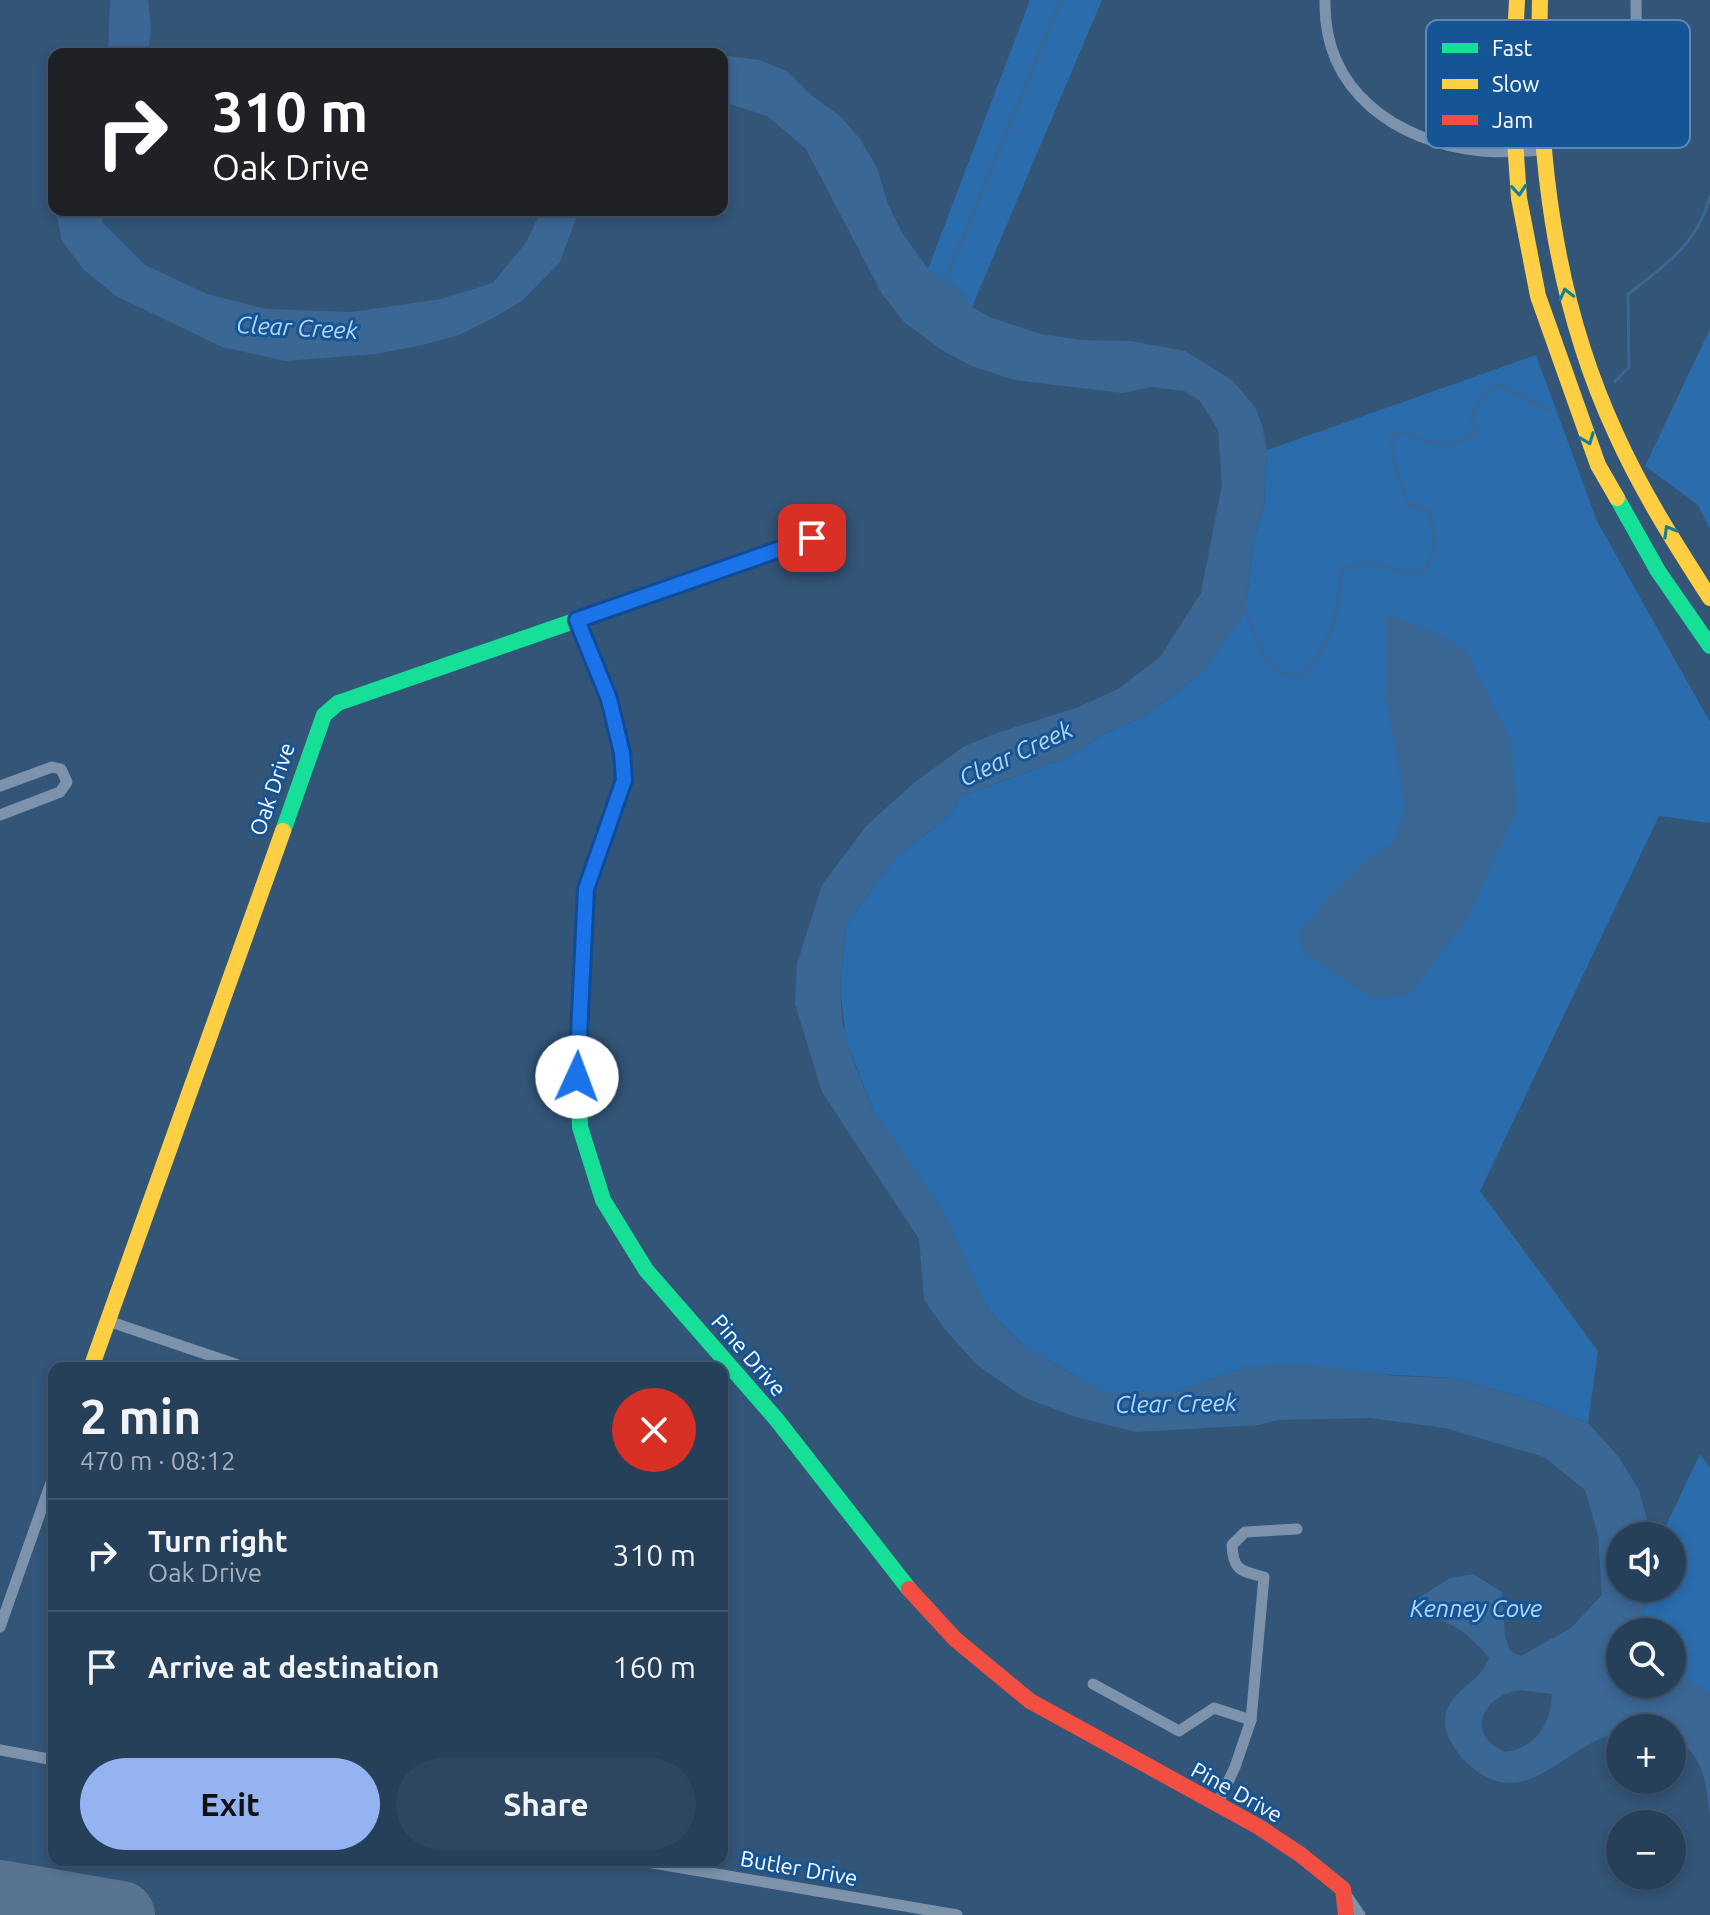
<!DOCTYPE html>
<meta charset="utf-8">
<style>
:root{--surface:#26405a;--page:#2e4760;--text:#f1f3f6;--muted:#a4afbb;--line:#425970;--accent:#95b2f1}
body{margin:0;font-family:Ubuntu,sans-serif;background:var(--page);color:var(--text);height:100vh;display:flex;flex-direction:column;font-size:30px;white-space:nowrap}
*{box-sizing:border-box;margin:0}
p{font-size:26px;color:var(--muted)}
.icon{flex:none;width:44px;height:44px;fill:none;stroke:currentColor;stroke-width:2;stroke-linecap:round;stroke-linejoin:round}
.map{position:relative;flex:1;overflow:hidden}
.details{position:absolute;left:48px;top:1362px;width:680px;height:504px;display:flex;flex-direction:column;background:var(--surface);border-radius:16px;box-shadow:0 4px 12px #0003,0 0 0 2px var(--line)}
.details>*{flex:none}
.banner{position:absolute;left:48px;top:48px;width:680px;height:168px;border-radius:16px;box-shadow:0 4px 12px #0003,0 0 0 2px var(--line);background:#202124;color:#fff;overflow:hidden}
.controls{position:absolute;left:1606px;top:1522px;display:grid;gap:16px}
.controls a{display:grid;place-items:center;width:80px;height:80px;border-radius:50%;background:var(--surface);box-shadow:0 4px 12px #0003,0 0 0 2px var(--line);font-size:40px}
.pin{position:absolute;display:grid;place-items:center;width:68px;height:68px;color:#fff;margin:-34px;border-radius:16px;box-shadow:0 4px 12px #0006}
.me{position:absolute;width:88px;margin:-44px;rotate:2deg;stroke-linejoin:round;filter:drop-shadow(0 0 6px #0008)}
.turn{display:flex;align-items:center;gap:28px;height:168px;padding:0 32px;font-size:36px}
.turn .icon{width:104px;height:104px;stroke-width:2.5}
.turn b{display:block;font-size:56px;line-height:68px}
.round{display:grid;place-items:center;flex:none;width:84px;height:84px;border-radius:42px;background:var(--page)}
.head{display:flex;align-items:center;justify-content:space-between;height:136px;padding:0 32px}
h1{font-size:48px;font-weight:700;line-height:60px}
.action{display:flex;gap:16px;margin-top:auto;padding:16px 32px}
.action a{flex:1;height:92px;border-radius:48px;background:var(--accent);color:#111;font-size:32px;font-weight:700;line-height:92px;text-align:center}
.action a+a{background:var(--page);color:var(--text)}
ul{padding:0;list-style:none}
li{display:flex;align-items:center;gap:24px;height:112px;padding:0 32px;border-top:2px solid var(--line)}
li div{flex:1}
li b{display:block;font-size:30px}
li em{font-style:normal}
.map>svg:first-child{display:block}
</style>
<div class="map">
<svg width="1710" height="1915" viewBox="0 0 1710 1915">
<rect width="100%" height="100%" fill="#335578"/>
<g fill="#2a6cac">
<polygon points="1030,0 1102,0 972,307 959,290 928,269"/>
<polygon points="1710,329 1710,529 1698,505 1645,466"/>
<polygon points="1536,355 1597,521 1710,722 1710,823 1659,816 1480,1191 1598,1351 1588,1423 1523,1397 1452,1378 1246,1367 1177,1391 1103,1391 1024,1347 988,1309 956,1243 873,1110 846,1040 840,987 846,925 893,860 950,815 962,796 1068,757 1105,733 1145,716 1205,670 1247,596 1254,539 1264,504 1267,450"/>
<polygon points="1700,1454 1710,1468 1710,1694 1682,1675 1672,1674 1672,1632 1638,1632 1650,1588 1672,1588 1672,1536 1661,1536"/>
</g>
<g fill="#3b6795" fill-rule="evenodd">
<polygon points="110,0 148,0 151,29 148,54 108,54"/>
<path d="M722 55 759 60 787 71 811 95 840 116 860 139 877 168 888 204 901 231 928 269 959 290 972 307 992 318 1041 334 1081 340 1131 341 1185 351 1232 380 1255 407 1262 425 1267 450 1264 504 1254 539 1247 596 1241 618 1205 670 1145 716 1105 733 1068 757 962 796 950 815 893 860 846 925 840 987 842 1021 853 1060 873 1110 942 1208 988 1309 1024 1347 1103 1391H1177L1246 1367 1298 1363 1395 1376 1452 1378 1523 1397 1588 1423 1618 1456 1639 1490 1651 1536H1620V1588H1650L1638 1632H1620V1684H1672V1674H1682L1710 1694V1818C1707 1788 1705 1751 1672 1739V1728H1620V1733C1564 1742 1526 1818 1467 1763 1457 1753 1444 1735 1445 1720 1448 1688 1478 1687 1489 1658 1467 1632 1448 1616 1413 1616L1417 1599 1450 1578 1473 1574 1502 1592 1505 1637 1510 1651 1521 1656 1571 1628 1602 1595 1598 1535 1585 1490 1544 1457 1445 1428 1370 1418 1277 1420 1259 1425 1136 1432 1073 1416 1023 1397 977 1365 943 1327 924 1299 919 1239 822 1092 795 1004 797 964 822 885 867 825 915 782 963 747 997 733 1076 708 1118 689 1160 657 1201 593 1222 484 1218 430 1200 401 1184 391 1152 387 1123 393 1014 380 972 366 943 351 904 322 882 294 806 149 767 116 722 102ZM1519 1690 1552 1694C1551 1723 1536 1748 1505 1752 1465 1735 1481 1697 1519 1690Z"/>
<polygon points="56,210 100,210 103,223 145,265 207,294 266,309 352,312 441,299 493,283 527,241 541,210 579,210 560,262 522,301 493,318 459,335 427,344 376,354 285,361 222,347 116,296 84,270 62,241"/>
<polygon points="1386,614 1436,633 1466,651 1511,741 1517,808 1466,921 1409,995 1374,999 1304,954 1298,935 1325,901 1365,860 1394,841 1405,806 1386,700"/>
</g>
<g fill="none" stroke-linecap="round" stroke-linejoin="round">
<g stroke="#3b6795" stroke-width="3">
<polyline points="945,281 1061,0"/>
<path d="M1615 382 1629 367 1628 294C1665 266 1698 243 1710 197"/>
<path d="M1242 605 1264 656 1283 674 1300 675C1331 651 1339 607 1342 569 1383 549 1399 586 1428 567L1435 544 1429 511 1409 505C1402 491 1389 451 1392 436L1401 431C1430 444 1449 452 1478 431L1471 424C1474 404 1481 394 1498 384L1550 411"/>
</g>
<polyline stroke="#587491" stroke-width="68" points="0,1894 121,1915"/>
<g stroke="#7c93ab" stroke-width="11">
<path d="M1325 0C1323 92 1396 141 1481 151 1502 153 1523 151 1543 150"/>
<polyline points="1636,0 1637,78"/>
<polyline points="0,786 52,767 61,769 67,782 60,792 0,815"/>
<polyline points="108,1321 247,1368"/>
<polyline points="0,1627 54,1474"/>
<polyline points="1093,1684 1179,1731 1214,1708 1251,1720"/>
<polyline points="0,1750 54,1760"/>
<path d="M1217 1805 1235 1767 1251 1720 1264 1577C1241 1571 1233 1571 1232 1545L1245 1532 1297 1529"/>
<polyline points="635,1860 957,1915"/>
<polyline points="1345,1893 1360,1915"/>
</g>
<g stroke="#16e098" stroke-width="16">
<polyline points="1617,498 1658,571 1710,646"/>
<polyline points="283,831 324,715 338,703 678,585"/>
<polyline points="578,1048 580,1127 603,1200 646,1270 777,1420 909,1589"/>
</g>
<g stroke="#ffcf43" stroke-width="16">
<polyline points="1517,0 1512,98 1519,198 1538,296 1598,465 1617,498"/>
<path d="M1540 0C1536 149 1553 298 1616 434 1642 492 1676 545 1710 598"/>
<polyline points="577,620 609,699 622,753 624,780 586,889 578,1048"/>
<polyline points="91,1368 283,831"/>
</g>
<g stroke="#f24e42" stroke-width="16">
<polyline points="678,585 812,538"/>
<polyline points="909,1589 955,1639 1030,1701 1259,1827 1301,1855 1343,1889 1346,1915"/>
</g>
</g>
<defs><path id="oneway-chevron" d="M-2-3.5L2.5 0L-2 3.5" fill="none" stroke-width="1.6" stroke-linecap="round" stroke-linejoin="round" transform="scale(2)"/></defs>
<g stroke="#167f96">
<use href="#oneway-chevron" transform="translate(1519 190) rotate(85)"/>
<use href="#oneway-chevron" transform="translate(1566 294) rotate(-104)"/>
<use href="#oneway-chevron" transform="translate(1588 439) rotate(69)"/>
<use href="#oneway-chevron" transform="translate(1669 531) rotate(-120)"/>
</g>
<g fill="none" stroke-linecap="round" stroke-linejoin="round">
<g stroke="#114b97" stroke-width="20">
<polyline id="route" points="577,1077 586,889 624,780 622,753 609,699 577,620 812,538"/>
</g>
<use href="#route" stroke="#1a73e8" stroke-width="14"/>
</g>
<g text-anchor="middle" stroke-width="6" stroke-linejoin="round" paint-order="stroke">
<g font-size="22" fill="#fff" stroke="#165595">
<text transform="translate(272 789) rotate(-71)" y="8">Oak Drive</text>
<text transform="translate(749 1355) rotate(49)" y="8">Pine Drive</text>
<text transform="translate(1237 1792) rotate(29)" y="8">Pine Drive</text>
<text transform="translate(799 1868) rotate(10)" y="8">Butler Drive</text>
</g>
<g font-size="24" font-style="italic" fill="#b3d6f8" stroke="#165595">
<text transform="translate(297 328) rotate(3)" y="8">Clear Creek</text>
<text transform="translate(1016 754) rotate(-25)" y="8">Clear Creek</text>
<text transform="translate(1176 1404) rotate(-1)" y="8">Clear Creek</text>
<text x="1476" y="1617">Kenney Cove</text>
</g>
</g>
<rect x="1426" y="20" width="264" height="128" rx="12" fill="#165595" stroke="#5c88b5" stroke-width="2"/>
<rect x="1442" y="43" width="36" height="10" fill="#16e098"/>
<rect x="1442" y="79" width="36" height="10" fill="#ffcf43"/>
<rect x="1442" y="115" width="36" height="10" fill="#f24e42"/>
<g font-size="22" fill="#fff">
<text x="1492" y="56">Fast</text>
<text x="1492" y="92">Slow</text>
<text x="1492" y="128">Jam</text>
</g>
</svg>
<div class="controls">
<a><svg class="icon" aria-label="sound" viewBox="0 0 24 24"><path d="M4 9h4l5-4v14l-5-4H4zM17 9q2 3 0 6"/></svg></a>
<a><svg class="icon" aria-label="search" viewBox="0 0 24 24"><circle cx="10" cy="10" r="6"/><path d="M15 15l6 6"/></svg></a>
<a>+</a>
<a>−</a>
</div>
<div class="pin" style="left:812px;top:538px;background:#d93025"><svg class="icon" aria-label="arrive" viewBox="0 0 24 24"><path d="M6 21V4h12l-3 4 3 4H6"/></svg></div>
<svg class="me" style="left:577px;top:1077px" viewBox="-20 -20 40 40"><circle r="19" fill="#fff"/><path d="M0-13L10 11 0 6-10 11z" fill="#1a73e8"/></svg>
<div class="banner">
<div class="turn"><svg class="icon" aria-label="right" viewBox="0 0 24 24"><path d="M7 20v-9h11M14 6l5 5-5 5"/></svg><div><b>310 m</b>Oak Drive</div></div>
</div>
<section class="details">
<div class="head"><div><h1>2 min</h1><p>470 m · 08:12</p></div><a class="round" style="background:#d93025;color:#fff"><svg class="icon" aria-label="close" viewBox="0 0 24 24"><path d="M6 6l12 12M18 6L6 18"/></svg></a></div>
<ul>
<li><svg class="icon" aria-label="right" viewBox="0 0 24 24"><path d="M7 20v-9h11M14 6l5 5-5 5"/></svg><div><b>Turn right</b><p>Oak Drive</p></div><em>310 m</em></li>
<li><svg class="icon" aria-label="arrive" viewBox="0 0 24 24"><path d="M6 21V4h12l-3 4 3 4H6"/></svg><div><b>Arrive at destination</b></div><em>160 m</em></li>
</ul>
<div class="action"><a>Exit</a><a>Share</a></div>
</section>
</div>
